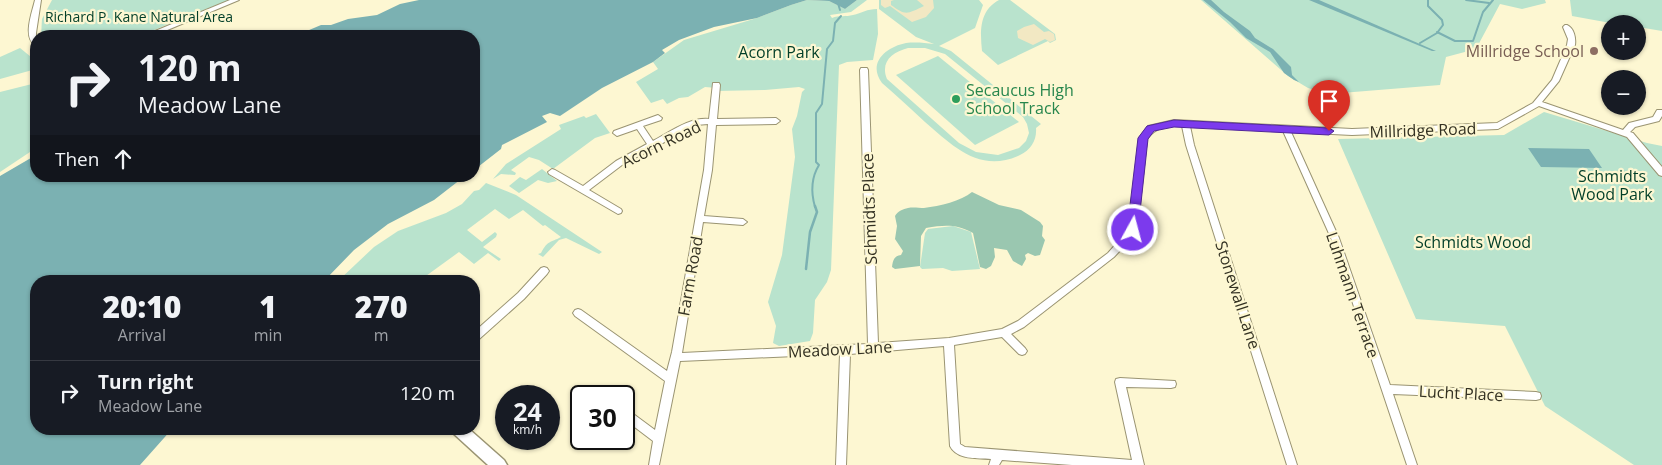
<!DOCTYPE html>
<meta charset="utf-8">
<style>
:root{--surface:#171b24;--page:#20242c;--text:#f1f3f6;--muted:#9ea1a6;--line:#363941}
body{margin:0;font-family:"Open Sans",sans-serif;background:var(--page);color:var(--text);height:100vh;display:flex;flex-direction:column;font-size:19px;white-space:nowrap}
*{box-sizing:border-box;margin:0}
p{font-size:16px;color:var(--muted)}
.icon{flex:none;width:28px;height:28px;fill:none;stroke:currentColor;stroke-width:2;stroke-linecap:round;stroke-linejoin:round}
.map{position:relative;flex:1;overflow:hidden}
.drawer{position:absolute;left:30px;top:275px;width:450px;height:160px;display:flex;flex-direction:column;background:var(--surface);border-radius:20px;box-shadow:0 1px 4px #0004}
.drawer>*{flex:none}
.guide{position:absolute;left:30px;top:30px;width:450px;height:152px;border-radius:20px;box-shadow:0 1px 4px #0004;background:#171b24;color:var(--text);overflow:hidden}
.controls{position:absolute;left:1601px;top:15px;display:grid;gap:10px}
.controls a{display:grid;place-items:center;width:45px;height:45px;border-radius:50%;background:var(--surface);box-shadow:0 1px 4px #0004;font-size:25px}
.speed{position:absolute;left:495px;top:385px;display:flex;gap:10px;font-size:25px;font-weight:700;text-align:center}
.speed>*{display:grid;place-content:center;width:65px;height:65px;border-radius:50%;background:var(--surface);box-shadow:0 1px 4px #0004;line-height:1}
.speed small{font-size:12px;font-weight:400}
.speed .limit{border:2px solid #111;border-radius:8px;background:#fff;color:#111}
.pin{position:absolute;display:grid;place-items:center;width:42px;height:42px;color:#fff;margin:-51px -21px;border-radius:50% 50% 50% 0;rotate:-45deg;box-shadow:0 0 5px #0007}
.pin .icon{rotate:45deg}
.me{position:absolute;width:55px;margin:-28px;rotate:7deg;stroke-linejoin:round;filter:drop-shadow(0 0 4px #0008)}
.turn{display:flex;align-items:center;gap:18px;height:105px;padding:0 25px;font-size:22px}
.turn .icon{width:65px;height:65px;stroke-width:2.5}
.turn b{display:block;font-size:35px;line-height:42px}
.then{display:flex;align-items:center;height:48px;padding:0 25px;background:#0003;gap:10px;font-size:19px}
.eta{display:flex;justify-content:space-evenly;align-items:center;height:85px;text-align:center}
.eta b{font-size:30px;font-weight:800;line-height:35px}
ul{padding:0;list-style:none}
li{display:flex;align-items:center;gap:15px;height:65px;padding:0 25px;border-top:1px solid var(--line)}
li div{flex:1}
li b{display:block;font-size:19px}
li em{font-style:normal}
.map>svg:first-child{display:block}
</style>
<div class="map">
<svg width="1662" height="465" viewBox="0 0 1662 465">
<rect width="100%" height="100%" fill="#fdf7d2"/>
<g fill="#b9e3cd" fill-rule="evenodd">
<polygon points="52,0 229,0 139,36 41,36 42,19"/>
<path d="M807 0 829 1 845 9 857 0H867L851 12 830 15 832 18C839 15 846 17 853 15 862 13 867 9 877 9L878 34 873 60 847 62 839 65 831 270 827 282 815 300 813 333 810 341 779 346 773 343 776 326 768 302 782 255 795 157 792 129 797 116 802 92 805 89 799 87 765 90 717 91V88L705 87 688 97 679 98 667 104 663 99 651 103 636 82 658 69 653 62 684 40 757 18 791 5Z"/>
<path d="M879 0H979L983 5 975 28 939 46 951 51 1041 124 1036 128C1037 140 1031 150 1020 155 980 174 953 146 925 122 911 109 897 96 882 83 867 63 886 47 906 43 916 42 925 43 934 44L916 37 879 9ZM908 48H925L945 54 1023 117 1027 124 1029 133 1026 141 1019 148 998 155 976 152 959 143 887 79C880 62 892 52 908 48Z"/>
<path d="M999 0H1010L1055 34 1056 40 1050 43 1048 41 998 65 982 51C980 31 979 11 999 0Z"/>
<polygon points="1201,0 1545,0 1546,3 1522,9 1500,4 1476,49 1446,57 1440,85 1329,94 1308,88 1288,76"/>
<polygon points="1570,0 1662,0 1662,31 1638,27 1638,24 1616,24 1572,16"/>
<polygon points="20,48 36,61 36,69 0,79 0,57"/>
<polygon points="938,56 1019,122 975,145 896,75"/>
<polygon points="36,83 36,148 0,172 0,92"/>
<polygon points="1544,112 1647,143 1662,146 1662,465 1634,465 1545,406 1505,326 1416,319 1338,139 1504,135"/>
<polygon points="596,114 610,133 595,138 553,169 539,160 529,157 511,170 516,173 515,175 501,174 493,179 506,164 561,129 559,125 584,116 586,118"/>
<polygon points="542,169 557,181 548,183 538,180 519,193 509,186 520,177 526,180"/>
<path d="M486 183 516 195 602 252 599 254 566 238 559 240 543 257 538 254 541 253C548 240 550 243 561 237L545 225 543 226 523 210 509 219 495 209 467 230 482 242 495 232 497 234 496 237 483 247 501 259 499 261 488 253 474 264 459 252 419 281H338L374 247 398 231 446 213 462 204 474 191 479 190Z"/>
<polygon points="953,226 971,232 980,269 952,271 943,268 922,269 920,267 925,233 928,229"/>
</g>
<path fill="#9ac7b0" d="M972 192 999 205 1021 210 1040 222 1043 226 1042 236 1045 240 1040 255 1035 256 1028 253 1025 255 1026 259 1022 266 1013 261 1007 250 994 248 995 257 991 266 986 269 980 267 973 233C955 224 946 225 926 228L921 236 920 266 895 269 892 267C893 260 894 256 901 255L903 251 895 239 897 226 895 216C898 211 903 209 908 208 913 207 919 208 924 208 940 206 961 201 972 192Z"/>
<g fill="#f2e8c3">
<path d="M881 0H894L891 1V5C906 16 907 14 924 6L917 0H933L934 8 926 17 912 22 890 6 885 8 881 5Z"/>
<polygon points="1034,24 1044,32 1049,31 1054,34 1055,40 1050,42 1045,39 1033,45 1018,38 1017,31 1024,27"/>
</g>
<g fill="#7bb1b2">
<polygon points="419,0 857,0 845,9 829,1 807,0 791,5 757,18 714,27 679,40 662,50 665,53 653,62 602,88 560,116 550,113 542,116 547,122 502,145 501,149 474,170 474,36 295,36 321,25 331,25 348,19 377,15 400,4"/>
<polygon points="1203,0 1211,0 1224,12 1250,31 1255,38 1273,49 1291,67 1292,75 1299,82 1294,80 1284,73 1270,52 1246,38 1230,22"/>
<polygon points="1309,0 1319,0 1436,51 1432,51"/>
<polygon points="1528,148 1589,149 1602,168 1541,167"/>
<polygon points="36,155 36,176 465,176 434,200 388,224 354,250 324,281 36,281 36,429 172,429 140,465 0,465 0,176"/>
</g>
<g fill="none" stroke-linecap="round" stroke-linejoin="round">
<g stroke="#7bb1b2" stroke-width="2">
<polyline points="837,0 840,10"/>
<polyline points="1466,0 1489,3"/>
<polyline points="1437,32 1455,41 1473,41 1483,12 1493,0"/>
<polyline points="1420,43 1437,33 1443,25 1442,20 1428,6 1428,0"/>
<path d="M815 207C811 193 811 178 819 165L816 162V113L822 104 827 49 833 41 835 23 841 16"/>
</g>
<polyline stroke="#7bb1b2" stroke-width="2.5" points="806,269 810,232 817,212 815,206"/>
<g stroke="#9a9472" stroke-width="2">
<g id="street">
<path d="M35 0H41L36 33V46C22 38 32 13 35 0Z"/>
<polygon points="230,0 239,0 153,36 143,36"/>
<path d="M1565 25H1567C1574 28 1576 38 1575 45L1559 81 1542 102 1623 130 1629 123 1653 117 1657 110H1662V116L1659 121 1635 127 1630 132 1633 133 1662 167V176L1659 175 1627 137 1539 106 1498 129 1352 135 1291 132 1339 238 1390 385 1536 392 1540 393 1541 396 1540 399 1536 400 1393 394 1417 465H1407L1331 238 1283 131 1190 126 1194 145 1297 465H1287L1186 145 1182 126C1168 125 1156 127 1147 139L1138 222 1132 238 1114 257 1024 327 1011 334 1025 348 1027 351 1025 354 1022 355 1019 354 1002 337 954 345 960 444 965 447 1132 460 1115 382 1116 379 1120 378 1175 381 1176 384 1175 387 1171 388 1126 387 1144 465H1072L1002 460 999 465H989L991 459C977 458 957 460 950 446L944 346 850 354 846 465H836L840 354 680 361 659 465H649L653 441 624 419V409L628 410 655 430 665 381 575 316 573 313 575 310 578 309 581 310 667 371 672 352 704 170 708 124 696 125 622 165 589 190 621 209 622 211 621 213 618 214 549 174 548 172 552 169 555 170 583 186 616 161 647 144 637 129 617 136 613 133 614 131 658 115 662 118 661 120 643 126 653 141C670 132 690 117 709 119L713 83H719L720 85 717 119 776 118 780 121 776 124 716 125 712 170 704 216 743 219 747 222 743 225 703 222 682 353 868 344 860 70 861 68H867L868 70 878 343 949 338 1002 329 1018 321 1108 253 1125 234 1130 222 1139 138 1148 126 1174 120 1352 129 1497 123 1533 103 1552 80 1567 45 1568 39 1563 27Z"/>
<polygon points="544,267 547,268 549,271 547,274 524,299 477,341 474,342 474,332 518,293 541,268"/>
<polygon points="599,389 607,393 608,396 595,396 594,393 595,390"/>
</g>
</g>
<g stroke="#9a9472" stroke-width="3">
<polygon id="secondary" points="452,429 469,429 504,460 507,465 488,465 454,434"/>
</g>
<use href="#street" fill="#fff" fill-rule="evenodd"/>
<use href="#secondary" fill="#fff" fill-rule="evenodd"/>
</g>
<polygon fill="#7c3aed" stroke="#51269a" points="1174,120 1329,128 1334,131 1329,135 1174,127 1154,131 1148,139 1138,230 1133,234 1129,233 1127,230 1138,138 1147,126"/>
<circle fill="#8d6e63" stroke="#fdf7d2" stroke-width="2" cx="1594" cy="51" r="5"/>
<circle fill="#2e9e5b" stroke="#fdf7d2" stroke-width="2" cx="956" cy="99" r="5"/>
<g text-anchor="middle" stroke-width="4.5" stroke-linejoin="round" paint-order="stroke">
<g font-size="14" fill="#013e28" stroke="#fdf7d2">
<text x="139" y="22">Richard P. Kane Natural Area</text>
</g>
<g font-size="16" fill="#785e54" stroke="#fdf7d2" text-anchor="end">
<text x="1584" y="57">Millridge School</text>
</g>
<g font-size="16" fill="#013e28" stroke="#fdf7d2">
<text x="779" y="58">Acorn Park</text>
<text x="1612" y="182">Schmidts<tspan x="1612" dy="18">Wood Park</tspan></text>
<text x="1473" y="248">Schmidts Wood</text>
</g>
<g font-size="16" fill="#27864d" stroke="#fdf7d2" text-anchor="start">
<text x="966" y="96">Secaucus High<tspan x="966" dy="18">School Track</tspan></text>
</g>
<g font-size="16" fill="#333122" stroke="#fdf7d2">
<text transform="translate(1423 130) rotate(-2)" y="6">Millridge Road</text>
<text transform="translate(661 144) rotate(-26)" y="6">Acorn Road</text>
<text transform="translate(869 209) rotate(-92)" y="6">Schmidts Place</text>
<text transform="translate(690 276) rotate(-80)" y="6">Farm Road</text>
<text transform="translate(1238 295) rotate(72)" y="6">Stonewall Lane</text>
<text transform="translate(1353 295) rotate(71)" y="6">Luhmann Terrace</text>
<text transform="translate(840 349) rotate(-3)" y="6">Meadow Lane</text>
<text transform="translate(1461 393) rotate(3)" y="6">Lucht Place</text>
</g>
</g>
</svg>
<div class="controls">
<a>+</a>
<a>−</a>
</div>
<div class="speed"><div>24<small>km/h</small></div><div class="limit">30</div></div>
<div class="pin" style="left:1329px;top:131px;background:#d93025"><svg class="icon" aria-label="arrive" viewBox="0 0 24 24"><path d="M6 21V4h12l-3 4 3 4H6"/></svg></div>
<svg class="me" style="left:1133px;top:230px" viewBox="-20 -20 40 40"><circle r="17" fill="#7c3aed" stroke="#fff" stroke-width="3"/><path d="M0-11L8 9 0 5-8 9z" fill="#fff"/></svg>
<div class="guide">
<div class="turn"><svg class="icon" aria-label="right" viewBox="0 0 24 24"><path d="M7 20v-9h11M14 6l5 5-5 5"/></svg><div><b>120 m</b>Meadow Lane</div></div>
<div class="then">Then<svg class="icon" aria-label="ahead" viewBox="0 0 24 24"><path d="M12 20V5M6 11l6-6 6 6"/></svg></div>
</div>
<section class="drawer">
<div class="eta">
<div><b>20:10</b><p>Arrival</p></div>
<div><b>1</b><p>min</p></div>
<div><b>270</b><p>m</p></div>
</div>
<ul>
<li><svg class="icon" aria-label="right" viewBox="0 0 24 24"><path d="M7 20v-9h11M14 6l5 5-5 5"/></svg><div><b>Turn right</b><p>Meadow Lane</p></div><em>120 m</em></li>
</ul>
</section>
</div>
